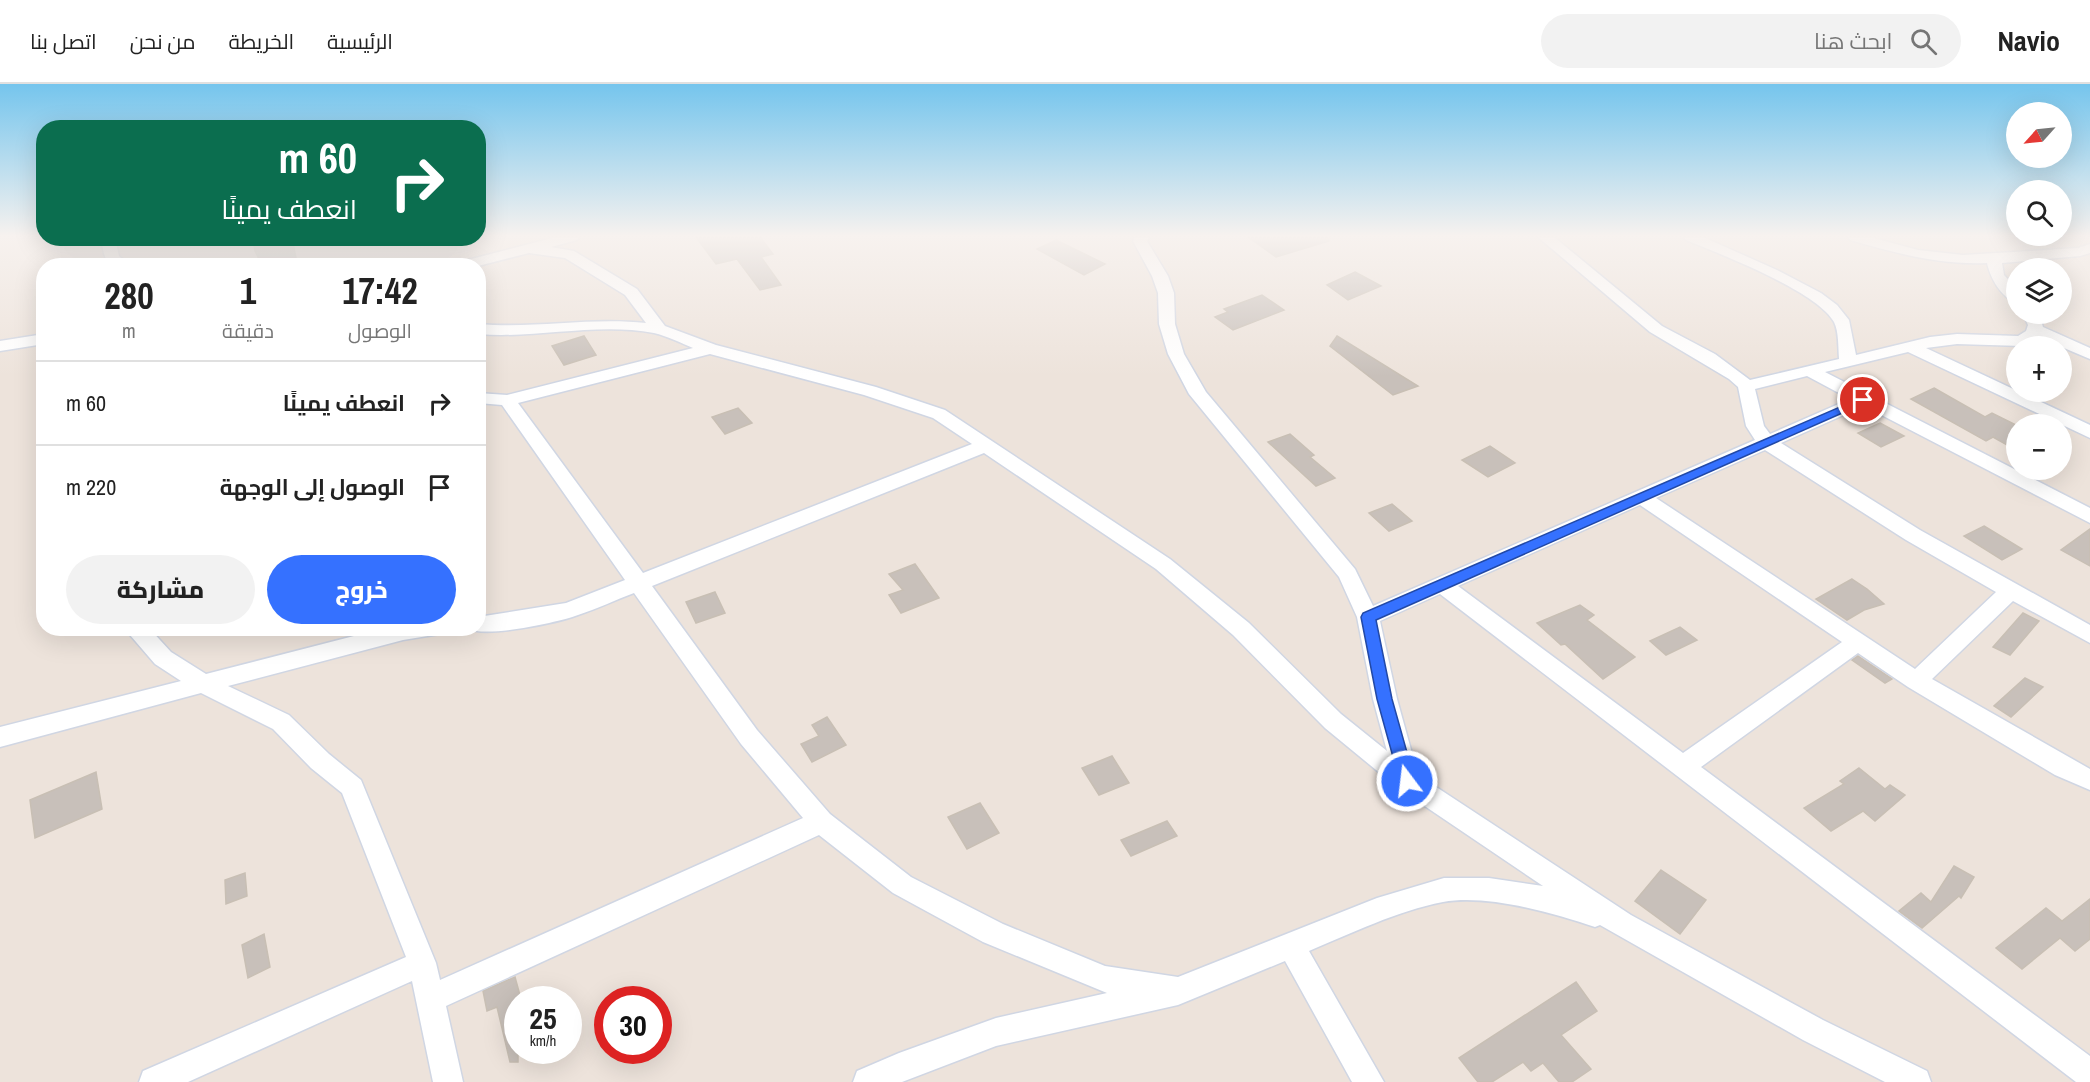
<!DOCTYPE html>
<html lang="ar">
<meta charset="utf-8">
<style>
:root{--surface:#fff;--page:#f2f2f2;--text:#222;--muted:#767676;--line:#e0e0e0;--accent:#3571ff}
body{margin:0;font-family:"Archivo Narrow",Cairo,sans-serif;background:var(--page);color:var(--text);direction:rtl;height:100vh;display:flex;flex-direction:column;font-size:22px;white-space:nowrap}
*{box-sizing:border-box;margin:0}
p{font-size:20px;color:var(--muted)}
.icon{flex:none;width:33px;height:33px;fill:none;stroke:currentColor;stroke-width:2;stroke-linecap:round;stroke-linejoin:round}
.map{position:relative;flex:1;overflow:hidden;direction:ltr}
.details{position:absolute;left:36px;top:174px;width:450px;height:378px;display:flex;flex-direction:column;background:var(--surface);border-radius:24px;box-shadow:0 6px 24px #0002;direction:rtl}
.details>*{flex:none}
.banner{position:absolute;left:36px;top:36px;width:450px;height:126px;border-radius:24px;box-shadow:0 6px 24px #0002;direction:rtl;background:#0b6e4f;color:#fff;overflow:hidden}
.needle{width:39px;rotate:243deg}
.buttons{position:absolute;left:2006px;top:18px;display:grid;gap:12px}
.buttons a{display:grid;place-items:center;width:66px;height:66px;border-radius:50%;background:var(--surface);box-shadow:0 6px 24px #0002;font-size:30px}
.speed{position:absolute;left:504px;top:902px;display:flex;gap:12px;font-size:30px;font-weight:700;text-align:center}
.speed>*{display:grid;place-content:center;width:78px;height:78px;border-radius:50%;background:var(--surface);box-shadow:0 6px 24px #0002;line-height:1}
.speed small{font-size:15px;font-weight:400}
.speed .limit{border:9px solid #d22;background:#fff;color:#111}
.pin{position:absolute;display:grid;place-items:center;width:51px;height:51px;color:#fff;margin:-26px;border:3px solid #fff;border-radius:50%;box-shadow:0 2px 6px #0007}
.me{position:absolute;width:66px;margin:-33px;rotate:345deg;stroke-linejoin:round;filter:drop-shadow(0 0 4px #0008)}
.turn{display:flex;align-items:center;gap:21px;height:126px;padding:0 30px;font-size:27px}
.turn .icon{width:78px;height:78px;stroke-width:2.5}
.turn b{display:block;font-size:42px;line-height:51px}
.eta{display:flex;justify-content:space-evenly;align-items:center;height:102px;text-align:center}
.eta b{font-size:36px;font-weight:800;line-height:42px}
.cta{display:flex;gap:12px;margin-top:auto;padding:12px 30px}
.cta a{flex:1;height:69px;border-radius:36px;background:var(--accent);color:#fff;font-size:24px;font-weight:800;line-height:69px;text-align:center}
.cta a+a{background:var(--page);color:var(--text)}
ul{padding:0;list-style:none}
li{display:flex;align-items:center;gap:18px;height:84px;padding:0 30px;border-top:2px solid var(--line)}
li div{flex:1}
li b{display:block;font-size:22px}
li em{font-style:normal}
header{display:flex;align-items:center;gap:36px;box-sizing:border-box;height:84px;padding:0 30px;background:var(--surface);border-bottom:2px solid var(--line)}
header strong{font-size:28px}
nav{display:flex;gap:33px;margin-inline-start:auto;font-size:21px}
.search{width:420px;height:54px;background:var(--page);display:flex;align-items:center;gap:15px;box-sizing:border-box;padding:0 21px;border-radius:33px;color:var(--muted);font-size:22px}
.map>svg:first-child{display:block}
</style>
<header>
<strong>Navio</strong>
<div class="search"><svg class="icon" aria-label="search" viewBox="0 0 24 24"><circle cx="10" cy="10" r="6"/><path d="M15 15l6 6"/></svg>ابحث هنا</div>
<nav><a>الرئيسية</a><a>الخريطة</a><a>من نحن</a><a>اتصل بنا</a></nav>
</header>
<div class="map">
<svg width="2090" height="998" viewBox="0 0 2090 998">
<rect width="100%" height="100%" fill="#ede3db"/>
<g fill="#c8c0ba" stroke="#c8bfb4" stroke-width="1.5">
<polygon points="696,153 760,153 773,170 761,173 781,201 760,206 737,175 716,180"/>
<polygon points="1248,153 1329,153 1329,157 1276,173"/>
<polygon points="253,154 292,154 297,179 287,181 262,181 255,167"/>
<polygon points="1056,156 1105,180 1084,191 1037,165"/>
<polygon points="1355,188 1381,202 1348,216 1327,201"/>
<polygon points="1262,211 1284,226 1233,246 1215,233 1228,228 1224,225"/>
<polygon points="584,252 596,271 564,281 552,262"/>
<polygon points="1337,252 1418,302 1393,311 1330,262"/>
<polygon points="1934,304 1985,333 1992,329 2016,341 2016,366 1993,353 1986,357 1911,315"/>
<polygon points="738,324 752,339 725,350 712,333"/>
<polygon points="1880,339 1904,352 1881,363 1858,349"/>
<polygon points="1290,350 1314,371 1310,373 1335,394 1316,402 1268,358"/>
<polygon points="1490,362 1515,379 1488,393 1462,376"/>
<polygon points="1392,420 1412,437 1389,447 1369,429"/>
<polygon points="1984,442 2022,465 2002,476 1964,452"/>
<polygon points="2090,445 2090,482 2061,466"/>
<polygon points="915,480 939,514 901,529 889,511 903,506 889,490"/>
<polygon points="1852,495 1867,505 1884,520 1864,526 1847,536 1816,515"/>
<polygon points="715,508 725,529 696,539 686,518"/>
<polygon points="1580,521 1594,531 1587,536 1635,573 1603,595 1565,560 1561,561 1537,539"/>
<polygon points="2023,529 2039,537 2010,571 1993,563"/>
<polygon points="1680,543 1697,556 1666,571 1650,557"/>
<polygon points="1858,572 1892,595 1885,599 1852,576"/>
<polygon points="2025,594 2043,603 2011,633 1994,622"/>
<polygon points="827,633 846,661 812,678 801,660 819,652 812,641"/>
<polygon points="1112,672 1129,699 1099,711 1082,684"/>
<polygon points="1859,684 1885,705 1890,701 1905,711 1875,737 1863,727 1831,747 1804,724 1844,700 1840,697"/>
<polygon points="96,688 102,725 35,754 30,716"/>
<polygon points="980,719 999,749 967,765 948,733"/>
<polygon points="1167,737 1177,752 1131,772 1121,756"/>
<polygon points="1954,782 1974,793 1961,814 1959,812 1922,844 1899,827 1921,809 1931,818"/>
<polygon points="1661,786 1706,816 1680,850 1635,817"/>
<polygon points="245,789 247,812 226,820 225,796"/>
<polygon points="2090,815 2090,855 2075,867 2060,854 2022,885 1996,864 2046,824 2062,837"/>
<polygon points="264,850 270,883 248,894 242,861"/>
<polygon points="515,893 521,915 518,915 518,978 510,978 497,923 487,927 483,907"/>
<polygon points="1576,898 1597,927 1561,951 1591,985 1572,998 1559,998 1543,979 1531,987 1523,978 1492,998 1478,998 1459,974"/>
</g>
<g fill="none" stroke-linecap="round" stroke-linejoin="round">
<g stroke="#d0d6e3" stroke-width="3">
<g id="minor">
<path d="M556 153H579L577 156 551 163 574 167 637 205 665 242 716 261 876 303 945 326 1170 475 1249 539 1341 630 1387 667 1373 615 1357 533 1339 493 1189 310 1168 270 1159 240 1158 209 1152 192 1133 157 1135 153H1149L1147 157 1168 192 1174 209 1175 240 1184 270 1206 308 1355 485 1373 522 1755 356 1746 342 1738 303 1729 295 1650 248 1538 153H1554L1662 242 1715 270 1750 296 1839 275C1838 263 1839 248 1834 238 1817 207 1720 170 1686 156L1684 153H1703L1777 186 1821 209 1837 221 1849 236 1856 271 1930 253 1957 250 2018 252 2026 247 2028 241 2023 230H2039L2043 243 2090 264V275L2038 253 2022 262 1957 260 1926 264 2090 341V354L1908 268 1825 288 2090 424V439L1864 322 1781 359 1920 446 2090 541V559L2013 517 1932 595 2090 685V706L2055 691 1908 603 1858 569 1701 683 2090 972V998H2076L1440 510 1380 537 1397 615 1418 691 1631 831 1823 936 1927 987 1931 998H1885L1803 956 1600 841 1595 843C1553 829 1488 810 1443 818 1397 827 1352 849 1309 867L1384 998H1352L1285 877 1178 921 996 962 902 998H853L857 987 899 969 996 934 1107 909 983 858 893 809 819 751 446 922 463 998H433L412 897 188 998H139L143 987 406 873 342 709 311 684 273 645 201 609 0 663V643L181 597 155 580 124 544H149L171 568 206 590 385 544H443L440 550 403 556 228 602 289 631 329 670 361 696 436 879 440 896 803 734 741 660 634 509C615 516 597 525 578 531 560 538 482 555 469 544H478V533L566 519 625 496 502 321 478 319V309L507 311 693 264C681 259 667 252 654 249 596 238 537 255 478 250V240C535 245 590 233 646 239L625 211 565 174 529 169 478 182H454L456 179ZM710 270 864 311 933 334 972 360 643 489 518 319ZM1807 292 1850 315 1770 350 1764 342 1755 305ZM1765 366 1906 456 1996 508 1915 585 1656 414ZM984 369 1156 485 1233 551 1325 644 1398 704 1543 802 1489 794H1444L1377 814 1178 893 1105 882 1003 840 911 793 830 730 757 646 652 502ZM1640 421 1842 558 1683 669 1458 502Z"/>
<path d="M1848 153H1870L1918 166 1963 171 2078 164 2090 160V169L2080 172 2002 179 2004 191 2016 204V218C2001 214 1990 193 1987 179 1938 181 1896 169 1850 156Z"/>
<path d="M101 154H115L119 172 130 182C105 182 105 178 101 154Z"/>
<polygon points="44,250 44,260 0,267 0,257"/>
</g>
</g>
<use href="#minor" fill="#fff" fill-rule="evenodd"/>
</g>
<linearGradient id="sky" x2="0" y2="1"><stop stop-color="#75c5ed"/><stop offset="0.52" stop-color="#f7f2ef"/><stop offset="1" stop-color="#f7f2ef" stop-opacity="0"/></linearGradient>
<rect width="2090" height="292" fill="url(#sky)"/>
<polygon fill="#3571ff" stroke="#2249a6" stroke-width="1.5" points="1863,313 1869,316 1867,318 1376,536 1392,615 1415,697 1412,702 1407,704 1401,702 1377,615 1361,533 1363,529"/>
</svg>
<div class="buttons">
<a><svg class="needle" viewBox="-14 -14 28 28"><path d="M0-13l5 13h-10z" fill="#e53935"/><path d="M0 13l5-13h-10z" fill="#767676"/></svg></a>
<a><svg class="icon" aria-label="search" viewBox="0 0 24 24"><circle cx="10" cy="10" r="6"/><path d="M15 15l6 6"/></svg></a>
<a><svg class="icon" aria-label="layers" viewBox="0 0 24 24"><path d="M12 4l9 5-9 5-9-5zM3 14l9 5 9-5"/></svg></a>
<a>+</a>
<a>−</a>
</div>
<div class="speed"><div>25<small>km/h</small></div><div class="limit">30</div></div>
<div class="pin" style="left:1863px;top:316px;background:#d93025"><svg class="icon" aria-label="arrive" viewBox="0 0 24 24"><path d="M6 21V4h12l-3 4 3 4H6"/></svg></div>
<svg class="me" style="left:1407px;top:697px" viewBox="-20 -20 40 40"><circle r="17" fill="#3571ff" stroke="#fff" stroke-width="3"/><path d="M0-11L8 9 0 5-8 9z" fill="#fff"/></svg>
<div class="banner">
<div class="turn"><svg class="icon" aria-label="right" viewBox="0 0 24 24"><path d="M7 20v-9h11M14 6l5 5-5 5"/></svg><div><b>60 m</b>انعطف يمينًا</div></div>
</div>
<section class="details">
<div class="eta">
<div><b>17:42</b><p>الوصول</p></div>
<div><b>1</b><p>دقيقة</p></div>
<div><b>280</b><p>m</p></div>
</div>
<ul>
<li><svg class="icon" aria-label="right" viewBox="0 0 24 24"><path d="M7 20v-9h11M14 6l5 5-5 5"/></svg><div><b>انعطف يمينًا</b></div><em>60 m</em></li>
<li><svg class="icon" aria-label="arrive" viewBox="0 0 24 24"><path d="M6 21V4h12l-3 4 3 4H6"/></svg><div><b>الوصول إلى الوجهة</b></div><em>220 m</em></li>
</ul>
<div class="cta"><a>خروج</a><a>مشاركة</a></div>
</section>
</div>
